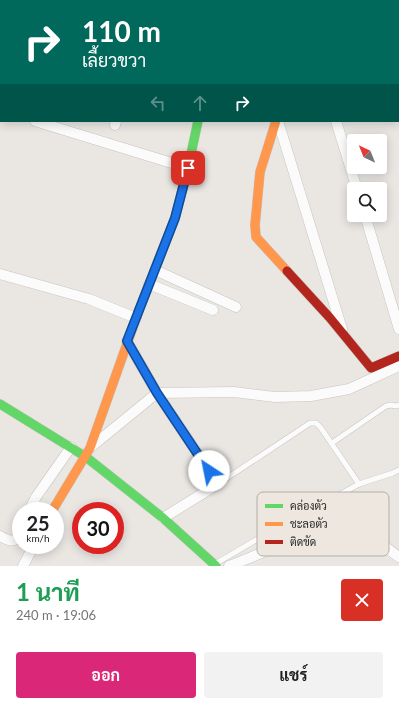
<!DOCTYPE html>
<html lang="th">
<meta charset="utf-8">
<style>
:root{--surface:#fff;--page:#f2f2f2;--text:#202124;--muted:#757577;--accent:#db2777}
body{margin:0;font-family:Lato,Sarabun,sans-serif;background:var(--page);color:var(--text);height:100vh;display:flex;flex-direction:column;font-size:15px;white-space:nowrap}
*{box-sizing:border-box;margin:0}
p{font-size:13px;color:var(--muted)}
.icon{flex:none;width:22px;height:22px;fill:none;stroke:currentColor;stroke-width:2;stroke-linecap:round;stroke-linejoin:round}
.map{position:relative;height:566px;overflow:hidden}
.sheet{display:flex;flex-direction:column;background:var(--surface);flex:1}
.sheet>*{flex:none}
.banner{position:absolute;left:0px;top:0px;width:399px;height:122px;box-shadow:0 2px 10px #0003;background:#00695c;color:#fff;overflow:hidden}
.needle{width:26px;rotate:317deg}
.fabs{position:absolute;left:347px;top:134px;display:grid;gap:8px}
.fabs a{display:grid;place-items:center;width:40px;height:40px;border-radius:4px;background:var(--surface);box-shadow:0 2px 10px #0003;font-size:20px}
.speed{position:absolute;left:12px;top:502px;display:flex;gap:8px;font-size:20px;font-weight:700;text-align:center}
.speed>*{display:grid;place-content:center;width:52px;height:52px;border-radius:50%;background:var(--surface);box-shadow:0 2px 10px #0003;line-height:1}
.speed small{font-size:10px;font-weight:400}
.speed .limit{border:6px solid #d22;background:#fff;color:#111}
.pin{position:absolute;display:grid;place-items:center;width:34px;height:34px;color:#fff;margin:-17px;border-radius:8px;box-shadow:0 2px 6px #0006}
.me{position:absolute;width:44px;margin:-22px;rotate:326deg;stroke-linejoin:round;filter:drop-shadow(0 0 3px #0008)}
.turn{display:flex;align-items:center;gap:14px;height:84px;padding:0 16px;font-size:18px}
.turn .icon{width:52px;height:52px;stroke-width:2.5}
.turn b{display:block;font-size:28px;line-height:34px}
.lanes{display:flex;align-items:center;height:38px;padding:0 16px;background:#0003;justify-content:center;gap:20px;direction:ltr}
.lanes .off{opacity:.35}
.round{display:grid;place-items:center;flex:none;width:42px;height:42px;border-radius:4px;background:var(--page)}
.headline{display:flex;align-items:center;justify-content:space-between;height:68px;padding:0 16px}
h1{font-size:24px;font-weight:700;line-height:30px;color:#1e9e55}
.cta{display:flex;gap:8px;margin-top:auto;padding:8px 16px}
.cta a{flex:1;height:46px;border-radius:4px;background:var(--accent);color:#fff;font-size:16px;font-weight:700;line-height:46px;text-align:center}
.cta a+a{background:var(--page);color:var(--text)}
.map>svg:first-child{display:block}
</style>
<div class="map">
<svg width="399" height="566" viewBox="0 0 399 566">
<rect width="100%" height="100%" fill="#eae7e3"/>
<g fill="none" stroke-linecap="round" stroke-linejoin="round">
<g stroke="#c7c5c1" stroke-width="6">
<g id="lane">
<polyline points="332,443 386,406 391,405 396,406 399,405"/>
<polyline points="218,484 310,423 316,423 321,428 359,484"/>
<polyline points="215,564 256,540 359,484 393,473 399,470"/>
</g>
</g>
<g stroke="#c7c5c1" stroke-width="11">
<g id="street">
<polyline points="184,0 186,1"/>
<polyline points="346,0 346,1"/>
<polyline points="359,0 360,1"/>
<polyline points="76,1 76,0"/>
<polyline points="239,1 239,0"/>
<polyline points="398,3 399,2"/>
<polyline points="398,31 399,32"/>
<polyline points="0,47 1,47"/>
<polyline points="398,103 399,105"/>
<polyline points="0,110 1,110"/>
<polyline points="35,121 188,168"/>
<polyline points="278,121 342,329"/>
<polyline points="336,121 357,189"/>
<polyline points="115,125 116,121"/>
<polyline points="365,215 399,329"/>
<polyline points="155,270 236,307"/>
<polyline points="0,274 89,299 136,318"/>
<polyline points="149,284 213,310"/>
<polyline points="157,393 234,392 275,397 311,396 349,389 399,366"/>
<polyline points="157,393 218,484 163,518"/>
<polyline points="91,447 157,393 127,341"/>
<polyline points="29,511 36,497 71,447"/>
<path d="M0 536C8 541 16 544 21 533"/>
<polyline points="23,566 34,545"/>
<path d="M229 566C264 553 327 521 364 533 373 536 390 551 399 557"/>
</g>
</g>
<g stroke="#c7c5c1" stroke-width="10">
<g id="fast">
<polyline points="139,310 175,218 188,168 198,121"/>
<polyline points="0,404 86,457 163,518 216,566"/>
</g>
</g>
<g stroke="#c7c5c1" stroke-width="10">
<g id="slow">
<polyline points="276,121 260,172 255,225 256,237 287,271"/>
<polyline points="52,511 90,448 139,310"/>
</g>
</g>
<g stroke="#c7c5c1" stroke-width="10">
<polyline id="jam" points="287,271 330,318 371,368 399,356"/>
</g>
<use href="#lane" stroke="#fcfbfb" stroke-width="5"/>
<use href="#street" stroke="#fcfbfb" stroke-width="10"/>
<use href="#fast" stroke="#63d668" stroke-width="9"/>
<use href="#slow" stroke="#ff974d" stroke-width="9"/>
<use href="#jam" stroke="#b3261e" stroke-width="9"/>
</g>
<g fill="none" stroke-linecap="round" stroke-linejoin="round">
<g stroke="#114b97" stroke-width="10">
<polyline id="route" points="188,168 175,218 127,341 157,393 209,471"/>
</g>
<use href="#route" stroke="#1a73e8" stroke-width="7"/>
</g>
<rect x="257" y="492" width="132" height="64" rx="6" fill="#ede7e0" stroke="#b2ada7" stroke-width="1"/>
<rect x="265" y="504" width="18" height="4" fill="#63d668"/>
<rect x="265" y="522" width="18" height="4" fill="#ff974d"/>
<rect x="265" y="540" width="18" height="4" fill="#b3261e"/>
<g font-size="11" fill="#282623">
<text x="290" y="510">คล่องตัว</text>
<text x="290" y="528">ชะลอตัว</text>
<text x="290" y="546">ติดขัด</text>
</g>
</svg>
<div class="fabs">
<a><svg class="needle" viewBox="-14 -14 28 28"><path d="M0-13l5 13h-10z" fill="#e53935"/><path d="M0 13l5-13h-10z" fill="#757577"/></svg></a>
<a><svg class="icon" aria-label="search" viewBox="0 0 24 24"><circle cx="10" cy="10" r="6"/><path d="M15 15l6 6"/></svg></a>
</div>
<div class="speed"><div>25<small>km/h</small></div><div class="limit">30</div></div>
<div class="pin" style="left:188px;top:168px;background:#d93025"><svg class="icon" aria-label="arrive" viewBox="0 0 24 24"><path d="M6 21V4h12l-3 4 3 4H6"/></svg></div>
<svg class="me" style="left:209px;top:471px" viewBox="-20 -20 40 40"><circle r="19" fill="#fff"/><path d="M0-13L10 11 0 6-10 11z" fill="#1a73e8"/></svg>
<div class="banner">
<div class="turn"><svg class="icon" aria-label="right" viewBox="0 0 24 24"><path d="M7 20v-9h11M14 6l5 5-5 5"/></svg><div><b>110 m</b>เลี้ยวขวา</div></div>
<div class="lanes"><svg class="icon off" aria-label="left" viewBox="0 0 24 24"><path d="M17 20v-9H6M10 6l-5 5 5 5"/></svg><svg class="icon off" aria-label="ahead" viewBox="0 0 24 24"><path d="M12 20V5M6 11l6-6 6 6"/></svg><svg class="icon" aria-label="right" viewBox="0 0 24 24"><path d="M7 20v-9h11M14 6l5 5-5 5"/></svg></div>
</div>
</div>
<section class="sheet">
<div class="headline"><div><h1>1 นาที</h1><p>240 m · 19:06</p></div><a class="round" style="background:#d93025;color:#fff"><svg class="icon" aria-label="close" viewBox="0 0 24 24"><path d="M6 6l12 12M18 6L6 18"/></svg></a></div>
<div class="cta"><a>ออก</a><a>แชร์</a></div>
</section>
